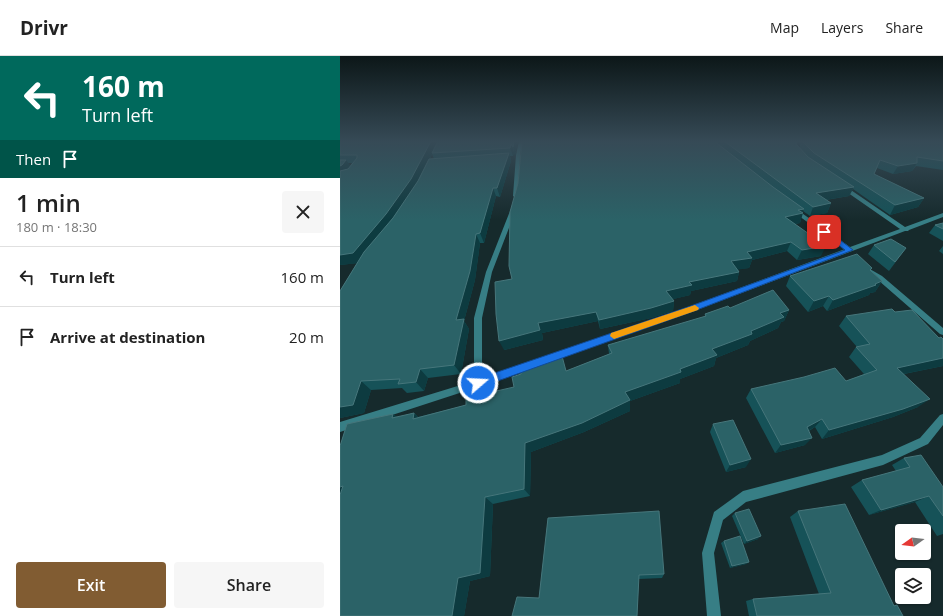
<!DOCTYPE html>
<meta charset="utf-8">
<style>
:root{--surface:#fff;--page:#f6f6f6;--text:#222;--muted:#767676;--line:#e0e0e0;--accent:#815c32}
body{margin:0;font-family:"Open Sans",sans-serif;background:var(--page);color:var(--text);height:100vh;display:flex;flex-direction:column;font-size:15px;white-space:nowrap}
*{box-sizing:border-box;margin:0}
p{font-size:13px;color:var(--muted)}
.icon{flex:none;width:22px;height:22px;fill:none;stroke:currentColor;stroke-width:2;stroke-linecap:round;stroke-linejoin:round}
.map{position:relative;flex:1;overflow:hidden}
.drawer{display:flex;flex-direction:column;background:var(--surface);width:340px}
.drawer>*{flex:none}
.guide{background:#00695c;color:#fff;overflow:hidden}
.needle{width:26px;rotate:256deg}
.tools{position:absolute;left:555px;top:468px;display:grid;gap:8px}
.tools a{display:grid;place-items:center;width:36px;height:36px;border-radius:4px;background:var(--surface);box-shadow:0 1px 3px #0004;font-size:20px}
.pin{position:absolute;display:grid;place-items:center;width:34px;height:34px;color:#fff;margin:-17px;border-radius:8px;box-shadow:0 2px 6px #0006}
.me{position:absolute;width:44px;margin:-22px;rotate:71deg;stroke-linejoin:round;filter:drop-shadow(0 0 3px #0008)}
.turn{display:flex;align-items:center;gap:14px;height:84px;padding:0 16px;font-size:18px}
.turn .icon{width:52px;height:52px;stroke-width:2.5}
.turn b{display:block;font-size:28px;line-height:34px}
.then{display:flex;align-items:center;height:38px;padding:0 16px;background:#0003;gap:8px;font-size:15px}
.round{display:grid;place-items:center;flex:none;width:42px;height:42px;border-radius:4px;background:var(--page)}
.head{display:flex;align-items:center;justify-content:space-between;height:68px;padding:0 16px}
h1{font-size:24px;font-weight:600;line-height:30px}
.action{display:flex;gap:8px;margin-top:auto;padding:8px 16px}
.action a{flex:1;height:46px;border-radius:4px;background:var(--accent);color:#fff;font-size:16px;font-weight:600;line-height:46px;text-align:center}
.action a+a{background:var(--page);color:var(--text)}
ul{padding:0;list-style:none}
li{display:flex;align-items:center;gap:12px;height:60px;padding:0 16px;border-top:1px solid var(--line)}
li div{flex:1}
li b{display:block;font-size:15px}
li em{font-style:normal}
header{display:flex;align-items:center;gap:24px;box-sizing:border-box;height:56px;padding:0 20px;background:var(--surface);border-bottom:1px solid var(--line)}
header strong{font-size:19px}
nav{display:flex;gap:22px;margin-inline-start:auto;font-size:14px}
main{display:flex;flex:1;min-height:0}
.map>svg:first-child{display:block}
</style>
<header>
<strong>Drivr</strong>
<nav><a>Map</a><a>Layers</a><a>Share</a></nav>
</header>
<main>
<section class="drawer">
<div class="guide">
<div class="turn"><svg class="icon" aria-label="left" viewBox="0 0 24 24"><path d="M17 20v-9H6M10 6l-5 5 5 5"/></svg><div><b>160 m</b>Turn left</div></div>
<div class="then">Then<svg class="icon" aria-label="arrive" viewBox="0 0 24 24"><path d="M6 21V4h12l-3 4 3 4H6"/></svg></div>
</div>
<div class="head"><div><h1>1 min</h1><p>180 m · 18:30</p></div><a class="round"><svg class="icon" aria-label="close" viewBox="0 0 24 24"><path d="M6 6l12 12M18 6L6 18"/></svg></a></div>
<ul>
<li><svg class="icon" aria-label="left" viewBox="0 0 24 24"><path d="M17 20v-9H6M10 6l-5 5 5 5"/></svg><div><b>Turn left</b></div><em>160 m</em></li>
<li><svg class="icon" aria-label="arrive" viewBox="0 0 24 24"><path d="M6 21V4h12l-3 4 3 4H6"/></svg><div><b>Arrive at destination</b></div><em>20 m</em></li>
</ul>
<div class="action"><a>Exit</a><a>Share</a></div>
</section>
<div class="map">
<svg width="603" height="560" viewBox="0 0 603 560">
<rect width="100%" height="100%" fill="#162a2c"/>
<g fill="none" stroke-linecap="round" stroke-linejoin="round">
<g fill="#377e85" fill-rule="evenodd">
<polygon points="179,85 183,85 180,99 179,140 176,142 173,140 176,99"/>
<polygon points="501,130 505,130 565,171 603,157 603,161 569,174 568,175 565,175 354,255 138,331 0,376 0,366 134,325 134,262 146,216 172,150 177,151 152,216 142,262 142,322 348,251 505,193 452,155 452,153 456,153 510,191 560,173 501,132"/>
<polygon points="528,212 542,220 603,272 603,279 600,278 538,224 526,215 525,214"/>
<polygon points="603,358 603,369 588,388 543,409 406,446 383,464 374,497 381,560 367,560 362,497 374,456 403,435 542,399 580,382 600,359"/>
</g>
</g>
<g fill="#165258" fill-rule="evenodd">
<path d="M0 85H178L175 100 174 96 173 100H170L171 105 160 141 156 140 144 187H140L135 224 124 265 129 273 121 318 88 322 84 335 67 337 62 332 31 334 24 357 0 362V235L17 207 0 209ZM92 98 94 103H90ZM8 107H12L10 110Z"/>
<polygon points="182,85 457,85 456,88 460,92 460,85 603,85 603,114 576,110 572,115 553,118 537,112 534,118 584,142 578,151 550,159 513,133 509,140 486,144 491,147 487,157 470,160 463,155 460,167 455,168 481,200 457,204 447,195 412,204 409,212 398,213 399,216 397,225 351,235 350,239 333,243 334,245 333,255 311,262 260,273 258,265 202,277 203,284 164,294 172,223 178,127"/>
<polygon points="603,167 603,185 589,177 595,169"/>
<polygon points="534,189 566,192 549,215 528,198"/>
<polygon points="603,190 603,198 599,195"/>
<polygon points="530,214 542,225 535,236 530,237 529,239 487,255 483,250 468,256 446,230 450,220"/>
<polygon points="390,252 449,254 444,265 441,266 438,272 410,285 408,289 376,302 374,310 340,323 340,327 290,345 290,355 244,376 191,396 190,440 153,448 150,520 130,525 124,560 0,560 53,358 57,361 74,357 78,361 126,349 174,331 226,315 269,298 268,289 365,261 365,258"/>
<polygon points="555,256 599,282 603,283 603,310 564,318 578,351 553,361 482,383 475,371 469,375 465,389 435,397 406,342 411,333 506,325 524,318 509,301 516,291 517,291 499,270 506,260"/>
<polygon points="373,368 406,411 386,416 370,376"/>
<polygon points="564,402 603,431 603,478 597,480 575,446 529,459 511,431 522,424 556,415 552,409"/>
<polygon points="458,455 554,549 557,549 563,560 409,560 406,545 413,543 479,538 450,461"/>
<polygon points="395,457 418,483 404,488 392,460"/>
<polygon points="208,462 324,518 322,522 299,523 297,560 172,560 199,542"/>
<polygon points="384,485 409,506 406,508 390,512 381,487"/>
</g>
<g fill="#0d3b40">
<polygon points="91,85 98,85 76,132 20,207 0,209 0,199"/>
<polygon points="174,85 178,85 175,100 173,91"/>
<polygon points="171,88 174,96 173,100 170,92"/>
<polygon points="169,97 171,105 160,141 157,132"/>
<polygon points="6,104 12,112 0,121 0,110"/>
<polygon points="577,107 572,115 553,118 558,110"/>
<polygon points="514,131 509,140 472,146 476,137"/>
<polygon points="153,132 156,140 144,187 140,177"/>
<polygon points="584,142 578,151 550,159 555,149"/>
<polygon points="491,147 487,157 470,160 473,151"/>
<polygon points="464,153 462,158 463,157 460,167 442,170 445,161 458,154"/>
<polygon points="136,178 140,187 135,224 124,265 129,273 121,318 114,309 116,264"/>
<polygon points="451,186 447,195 412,204 409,212 389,215 391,205 407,196"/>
<polygon points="486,190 481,200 457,204 462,194"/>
<polygon points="399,216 397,225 351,235 350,239 326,245 326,235 349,226"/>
<polygon points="542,225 535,236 530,237 529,239 487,255 493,244"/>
<polygon points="489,240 483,250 468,256 474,245"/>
<polygon points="334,245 333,255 311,262 260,273 259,264"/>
<polygon points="449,254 444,265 441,266 438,272 410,285 408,289 376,302 374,310 340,323 340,327 290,345 290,355 244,376 191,396 190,440 184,433 185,387 285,336 340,313 372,293 411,275 440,257"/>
<polygon points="256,256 258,265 202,277 203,284 164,294 159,285 198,267"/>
<polygon points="603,302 603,310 548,321 557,312"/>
<polygon points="80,313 88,322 84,335 76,326"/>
<polygon points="21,325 31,334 24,357 0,362 0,351"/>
<polygon points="590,343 578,351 553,361 482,383 489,374"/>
<polygon points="74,357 84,367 73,363"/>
<polygon points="53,358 65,368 52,362"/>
<polygon points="482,363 475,371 460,379 467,371"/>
<polygon points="472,382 465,389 435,397 441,389"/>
<polygon points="411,403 406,411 386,416 390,409"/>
<polygon points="3,430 0,443 0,431"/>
<polygon points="589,440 575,446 529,459 541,454"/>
<polygon points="145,441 153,448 150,520 130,525 124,560 112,560 118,522"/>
<polygon points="421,480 418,483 404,488 407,485"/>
<polygon points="409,506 406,508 390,512 392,510"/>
</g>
<g fill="#2b6267" stroke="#46767b">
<polygon points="0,85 91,85 71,123 46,158 13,197 0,199 0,115 8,113 17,102 17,99 0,99"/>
<polygon points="98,85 174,85 173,91 171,88 170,92 92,97"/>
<polygon points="182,85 374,85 433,131 464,153 458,154 463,157 445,161 486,190 462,194 451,186 407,196 412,202 391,205 399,216 349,226 352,229 326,235 334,245 311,252 259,264 256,256 198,267 200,274 159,285 156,258 155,226 172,223 169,210 170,156 178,127"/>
<polygon points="384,85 457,85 456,88 468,101 514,131 476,137 491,147 473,151"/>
<polygon points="463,85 603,85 603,105 577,101 577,107 558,110 540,104 534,118 584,142 555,149 474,97 463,86"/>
<polygon points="169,97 157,132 153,132 140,177 136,178 130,215 116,264 124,263 114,309 80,313 76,326 58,328 60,323 21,325 13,349 0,351 0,235 24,196 53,162 78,125 89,103"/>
<polygon points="0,104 6,104 2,109 0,110"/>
<polygon points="603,167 603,173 595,169"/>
<polygon points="551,183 566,192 555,206 534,189"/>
<polygon points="517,198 532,212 530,214 542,225 535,228 536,229 493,244 489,240 474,245 450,220"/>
<polygon points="433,234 449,254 440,257 444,261 411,275 412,278 372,293 377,299 340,313 341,316 285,336 290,344 242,367 185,387 184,433 145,441 140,517 118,522 112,560 0,560 0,439 3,430 0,431 0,390 7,368 53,358 52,362 74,357 73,363 126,349 126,342 174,331 172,321 181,318 180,312 222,300 226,315 272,297 268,289 366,260 365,258 388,250 390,252"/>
<polygon points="552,253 555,256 572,254 599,282 601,281 603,283 603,302 557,312 590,343 563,353 489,374 482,363 467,371 472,382 441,389 411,333 464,321 495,312 506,325 537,314 516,291 530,288 506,260"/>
<polygon points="393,364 411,403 390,409 373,368"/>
<polygon points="581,399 603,431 603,460 589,440 541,454 522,424 570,411 564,402"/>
<polygon points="505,448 554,550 557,549 563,560 417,560 413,543 491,537 458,455"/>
<polygon points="409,453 421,480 407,485 395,457"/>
<polygon points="319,455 324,518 299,519 297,560 172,560 177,541 199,542 208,462"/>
<polygon points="400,480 409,506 392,510 384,485"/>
</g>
<linearGradient id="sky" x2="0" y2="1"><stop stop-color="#0c1718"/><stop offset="0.52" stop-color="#364a56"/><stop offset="1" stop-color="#364a56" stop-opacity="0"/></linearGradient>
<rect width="603" height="164" fill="url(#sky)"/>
<polygon fill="#1a73e8" stroke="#114b97" points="482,174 487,174 513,194 354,255 138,332 132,327 134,324 348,251 505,194 482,177"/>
<polygon fill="#f59e0b" points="355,249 359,252 358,254 274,283 270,280 271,277"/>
</svg>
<div class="tools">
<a><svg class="needle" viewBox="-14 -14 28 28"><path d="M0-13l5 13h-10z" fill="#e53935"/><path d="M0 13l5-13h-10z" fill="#767676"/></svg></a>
<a><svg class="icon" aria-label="layers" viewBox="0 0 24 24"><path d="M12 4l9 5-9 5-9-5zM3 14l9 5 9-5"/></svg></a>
</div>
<div class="pin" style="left:484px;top:176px;background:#d93025"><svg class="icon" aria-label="arrive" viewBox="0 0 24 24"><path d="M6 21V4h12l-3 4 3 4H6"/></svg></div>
<svg class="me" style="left:138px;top:327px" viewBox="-20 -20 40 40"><circle r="17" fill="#1a73e8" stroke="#fff" stroke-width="3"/><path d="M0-11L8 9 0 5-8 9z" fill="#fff"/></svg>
</div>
</main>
